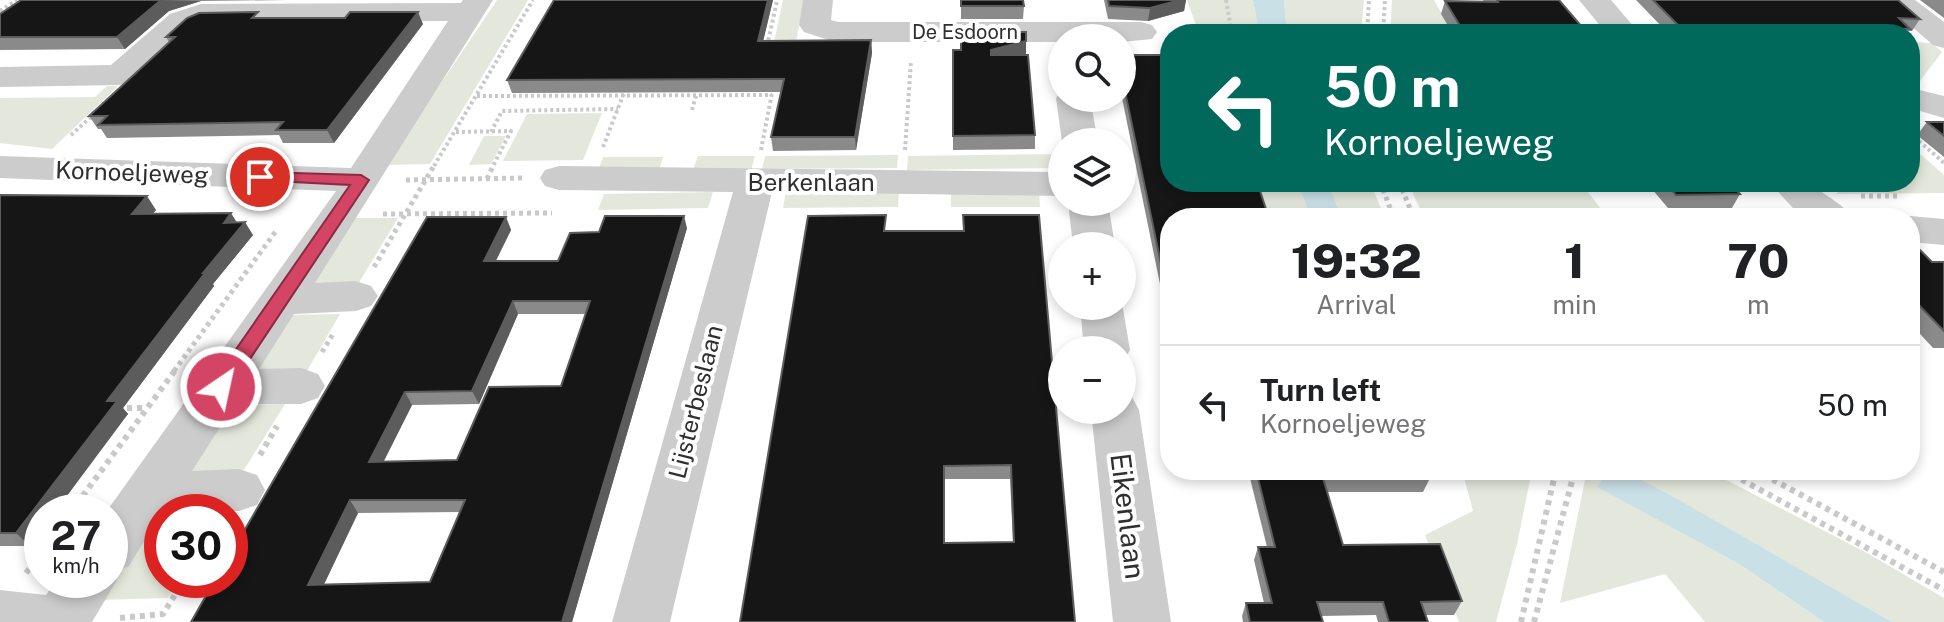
<!DOCTYPE html>
<meta charset="utf-8">
<style>
:root{--surface:#fff;--page:#f2f2f2;--text:#202124;--muted:#757577;--line:#e0e0e0}
body{margin:0;font-family:"Public Sans",sans-serif;background:var(--page);color:var(--text);height:100vh;display:flex;flex-direction:column;font-size:30px;white-space:nowrap}
*{box-sizing:border-box;margin:0}
p{font-size:26px;color:var(--muted)}
.icon{flex:none;width:44px;height:44px;fill:none;stroke:currentColor;stroke-width:2;stroke-linecap:round;stroke-linejoin:round}
.map{position:relative;flex:1;overflow:hidden}
.sheet{position:absolute;left:1160px;top:208px;width:760px;height:272px;display:flex;flex-direction:column;background:var(--surface);border-radius:32px;box-shadow:0 4px 12px #0003}
.sheet>*{flex:none}
.guide{position:absolute;left:1160px;top:24px;width:760px;height:168px;border-radius:32px;box-shadow:0 4px 12px #0003;background:#00695c;color:#fff;overflow:hidden}
.buttons{position:absolute;left:1048px;top:24px;display:grid;gap:16px}
.buttons a{display:grid;place-items:center;width:88px;height:88px;border-radius:50%;background:var(--surface);box-shadow:0 4px 12px #0003;font-size:40px}
.speed{position:absolute;left:24px;top:494px;display:flex;gap:16px;font-size:40px;font-weight:700;text-align:center}
.speed>*{display:grid;place-content:center;width:104px;height:104px;border-radius:50%;background:var(--surface);box-shadow:0 4px 12px #0003;line-height:1}
.speed small{font-size:20px;font-weight:400}
.speed .limit{border:12px solid #d22;background:#fff;color:#111}
.pin{position:absolute;display:grid;place-items:center;width:68px;height:68px;color:#fff;margin:-34px;border:4px solid #fff;border-radius:50%;box-shadow:0 2px 8px #0007}
.me{position:absolute;width:88px;margin:-44px;rotate:34deg;stroke-linejoin:round;filter:drop-shadow(0 0 6px #0008)}
.turn{display:flex;align-items:center;gap:28px;height:168px;padding:0 32px;font-size:36px}
.turn .icon{width:104px;height:104px;stroke-width:2.5}
.turn b{display:block;font-size:56px;line-height:68px}
.eta{display:flex;justify-content:space-evenly;align-items:center;height:136px;text-align:center}
.eta b{font-size:48px;font-weight:800;line-height:56px}
ul{padding:0;list-style:none}
li{display:flex;align-items:center;gap:24px;height:120px;padding:0 32px;border-top:2px solid var(--line)}
li div{flex:1}
li b{display:block;font-size:30px}
li em{font-style:normal}
.map>svg:first-child{display:block}
</style>
<div class="map">
<svg width="1944" height="622" viewBox="0 0 1944 622">
<rect width="100%" height="100%" fill="#fff"/>
<g fill="#e4e8dc">
<polygon points="497,0 528,0 430,164 386,165"/>
<polygon points="783,0 804,0 795,47 773,47"/>
<polygon points="1187,0 1253,0 1259,33 1199,34"/>
<polygon points="1284,0 1364,0 1361,33 1287,33"/>
<polygon points="1392,0 1434,0 1453,34 1390,34"/>
<polygon points="1910,42 1932,43 1942,52 1910,94"/>
<polygon points="107,86 118,86 52,149 0,143 0,98 95,97"/>
<polygon points="602,113 583,160 503,161 527,114"/>
<polygon points="484,136 506,136 491,164 469,165"/>
<polygon points="1910,145 1944,175 1944,193 1836,194 1848,182 1910,182"/>
<polygon points="1059,154 1061,168 907,170 908,156"/>
<polygon points="898,155 897,168 762,169 765,156"/>
<polygon points="698,156 755,156 751,170 693,170"/>
<polygon points="603,157 663,157 659,170 598,171"/>
<polygon points="1254,182 1297,182 1311,218 1267,218"/>
<polygon points="1328,182 1370,182 1385,218 1342,218"/>
<polygon points="1408,182 1580,182 1608,218 1424,218"/>
<polygon points="899,190 898,207 783,208 786,191"/>
<polygon points="951,191 1039,191 1040,207 951,207"/>
<polygon points="713,192 708,208 598,210 604,194"/>
<polygon points="352,218 398,218 357,286 306,287"/>
<polygon points="340,314 307,371 251,372 287,315"/>
<polygon points="285,404 242,473 181,474 227,405"/>
<polygon points="1462,470 1532,470 1518,540 1496,622 1459,622 1425,535 1473,511"/>
<polygon points="1587,470 1609,470 1598,487 1739,564 1824,622 1705,622 1665,574 1560,603"/>
<polygon points="1623,470 1707,470 1869,554 1944,598 1944,622 1892,622"/>
<polygon points="220,509 218,512 162,512 162,580 178,580 168,598 96,600 153,511"/>
</g>
<g fill="#cae0e7">
<polygon points="1253,0 1284,0 1287,33 1259,33"/>
<polygon points="1297,182 1328,182 1342,218 1311,218"/>
<polygon points="1609,470 1623,470 1679,500 1892,622 1824,622 1739,564 1597,487"/>
</g>
<g fill="none" stroke-linecap="round" stroke-linejoin="round">
<g stroke="#c9c9c9" stroke-width="4" stroke-dasharray="3 3" stroke-linecap="butt">
<polyline points="1226,0 1232,34"/>
<polyline points="0,11 17,0"/>
<polyline points="1367,34 1369,0"/>
<polyline points="1383,34 1385,0"/>
<polyline points="767,46 777,1"/>
<polyline points="477,96 772,95"/>
<polyline points="692,110 696,96"/>
<polyline points="456,132 511,131 493,166"/>
<polyline points="491,132 502,111 618,109"/>
<polyline points="1910,133 1944,163"/>
<polyline points="71,135 93,115"/>
<polyline points="603,147 624,93"/>
<polyline points="761,150 772,93"/>
<polyline points="905,150 911,61"/>
<polyline points="434,166 533,0"/>
</g>
<g stroke="#c9c9c9" stroke-width="5" stroke-dasharray="4 4" stroke-linecap="butt">
<polyline points="487,179 494,164"/>
<polyline points="406,180 524,178"/>
<polyline points="1380,182 1394,218"/>
<polyline points="1399,182 1414,218"/>
<polyline points="1861,196 1899,196"/>
<polyline points="383,214 552,213"/>
<polyline points="374,267 435,164"/>
<polyline points="322,352 333,334"/>
<polyline points="174,371 276,231"/>
</g>
<g stroke="#c9c9c9" stroke-width="6" stroke-dasharray="5 5" stroke-linecap="butt">
<polyline points="117,408 147,408"/>
<polyline points="260,455 277,426"/>
<polyline points="1724,470 1944,590"/>
<polyline points="1755,470 1944,572"/>
<polyline points="71,512 176,369"/>
<polyline points="26,573 42,552"/>
<polyline points="120,618 163,614 184,580"/>
<polyline points="1521,622 1556,470"/>
<polyline points="1534,622 1575,470"/>
</g>
<g fill="#ccc" fill-rule="evenodd">
<polygon points="463,0 493,0 315,283 356,281 371,286 378,296 371,306 356,311 294,314 259,369 301,368 318,374 325,386 318,398 301,404 235,404 192,471 239,469 257,475 265,490 257,505 239,511 162,512 129,566 113,572 117,580 92,622 0,622 0,590 46,595 57,580 110,580 110,512 106,512 336,191 0,178 0,156 351,168 448,21 205,22 192,28 132,82 120,85 0,87 0,67 111,65 170,14 201,4 461,3"/>
<polygon points="803,0 833,0 831,20 838,22 1141,22 1152,25 1157,32 1152,39 1122,42 1122,38 1062,38 1062,42 835,42 804,32 799,25"/>
<polygon points="1579,0 1611,0 1640,34 1607,34"/>
<polygon points="1881,0 1915,0 1944,22 1944,48 1933,45"/>
<polygon points="1915,89 1944,96 1944,118 1910,108 1910,90"/>
<polygon points="1062,90 1062,98 1090,98 1098,142 1062,142 1056,98"/>
<polygon points="559,166 1062,172 1062,196 772,192 670,622 612,622 733,192 559,190 545,186 540,178 545,170"/>
<path d="M1769 182H1810C1823 195 1845 205 1853 218H1802Z"/>
<polygon points="1068,202 1108,202 1115,246 1073,246"/>
<polygon points="1910,216 1944,219 1944,245 1910,242 1910,218 1903,218"/>
<polygon points="1122,303 1130,350 1123,362 1122,350 1084,350 1080,306 1122,306"/>
<polygon points="1122,394 1132,397 1139,410 1171,622 1113,622 1091,410 1122,410"/>
</g>
</g>
<g fill="#8a8a8a" fill-rule="evenodd">
<polygon points="21,0 288,0 201,1 169,11 125,49 0,50 0,14"/>
<polygon points="554,0 773,0 763,41 871,40 872,53 856,150 773,151 771,137 781,92 512,93 507,80"/>
<polygon points="961,0 1024,6 1023,19 961,19"/>
<polygon points="1104,0 1186,0 1184,11 1148,21 1108,19"/>
<polygon points="1483,0 1559,0 1588,34 1453,34 1441,14 1445,1 1484,2"/>
<polygon points="1636,0 1898,0 1920,19 1912,31 1909,31 1907,34 1669,34"/>
<polygon points="1920,0 1944,0 1944,18"/>
<polygon points="261,18 423,24 334,143 283,143 279,135 107,138 101,129 98,129 89,116 169,42 166,37"/>
<polygon points="953,50 1026,54 1022,55 1035,135 1035,149 953,150"/>
<polygon points="1122,55 1170,218 1170,328 1169,328 1122,98"/>
<polygon points="1927,122 1944,122 1944,157 1917,135"/>
<polygon points="1646,182 1729,182 1740,194 1732,208 1668,208"/>
<polygon points="0,195 156,210 153,213 237,222 253,235 213,284 214,286 123,408 128,414 42,512 42,530 30,546 0,546"/>
<path d="M506 217 511 230 496 261H558L599 232 687 228 572 622H191ZM518 314H586L561 386 457 460 383 462 412 405 479 404ZM460 512 430 582 324 584 358 513Z"/>
<path d="M886 231H964L1075 622H740ZM945 479H1010L1013 542 944 543Z"/>
<polygon points="1910,250 1932,262 1944,262 1944,348 1933,348 1910,323"/>
<polygon points="1248,470 1427,470 1430,478 1423,492 1327,492 1343,545 1462,601 1454,615 1426,615 1428,622 1378,622 1376,615 1321,616 1323,622 1243,622 1242,616 1246,603 1264,603 1254,560 1258,547 1267,547"/>
</g>
<g fill="#5c5c5c">
<polygon points="161,0 201,1 169,11 125,49 117,37"/>
<polygon points="768,0 773,0 760,54 758,41"/>
<polygon points="1180,0 1186,0 1184,11 1148,21 1150,8"/>
<polygon points="418,12 423,24 334,143 327,130"/>
<polygon points="871,40 872,53 856,150 855,137"/>
<polygon points="1026,41 1026,54 991,63 991,50"/>
<polygon points="147,196 156,210 141,227 132,214"/>
<polygon points="231,213 239,226 224,223"/>
<polygon points="684,216 687,228 572,622 562,622"/>
<polygon points="506,217 511,230 489,274 484,261"/>
<polygon points="245,222 253,235 213,284 214,286 123,408 128,414 55,512 42,512 42,530 30,546 16,533 107,401 203,273"/>
<polygon points="513,301 518,314 479,404 472,391"/>
<polygon points="405,392 412,405 377,475 369,462"/>
<polygon points="350,500 358,513 318,597 308,585"/>
</g>
<g fill="#161616" stroke="#5c5c5c" stroke-width="2" fill-rule="evenodd">
<polygon points="21,0 161,0 117,37 0,37 0,14"/>
<polygon points="554,0 768,0 758,41 871,40 855,137 771,137 784,79 507,80"/>
<polygon points="961,0 1023,0 1024,6 961,6"/>
<polygon points="1108,0 1180,0 1150,8 1109,6"/>
<polygon points="1497,0 1559,0 1588,34 1465,34 1445,1 1498,2"/>
<polygon points="1653,0 1898,0 1920,19 1899,18 1910,29 1805,25 1815,34 1687,34"/>
<polygon points="258,12 252,18 345,18 350,12 418,12 327,130 276,130 283,122 98,125 107,116 89,116 175,37 166,37 187,18 199,13"/>
<polygon points="961,32 1026,32 1026,41 991,50 991,55 1028,55 1035,135 953,136 953,50 961,50"/>
<polygon points="1122,55 1170,55 1170,182 1257,182 1269,218 1170,218 1170,307 1122,77"/>
<polygon points="1927,122 1944,122 1944,136"/>
<polygon points="1665,182 1729,182 1740,194 1676,195"/>
<polygon points="0,195 147,196 132,214 231,213 224,223 245,222 203,273 205,273 107,401 117,401 16,533 0,533"/>
<path d="M886 215 884 231H964L963 215H1039L1075 622H740L808 216ZM1011 465 1014 542 944 543V466Z"/>
<path d="M605 216H684L562 622H191L215 580H230V555L427 217H506L484 261H558L570 233 599 232ZM513 301H590L561 386 489 387 457 460 369 462 405 392 472 391ZM350 500H465L430 582 308 585Z"/>
<polygon points="1910,250 1920,250 1932,262 1944,262 1944,331 1910,296"/>
<polygon points="1256,470 1427,470 1430,478 1323,478 1343,545 1440,544 1462,601 1421,602 1428,622 1389,622 1383,602 1317,602 1323,622 1250,622 1246,603 1272,603 1258,547 1275,547"/>
</g>
<polygon fill="#d34465" stroke="#892c42" stroke-width="2" points="260,172 361,175 369,180 228,392 214,392 212,387 214,381 350,185 254,180 254,173"/>
<g text-anchor="middle" stroke-width="8" stroke-linejoin="round" paint-order="stroke">
<g font-size="20" fill="#2f2f2f" stroke="#fff">
<text x="965" y="39">De Esdoorn</text>
</g>
<g font-size="24" fill="#2f2f2f" stroke="#fff">
<text transform="translate(132 173) rotate(2)" y="8">Kornoeljeweg</text>
<text x="811" y="191">Berkenlaan</text>
<text transform="translate(696 402) rotate(-76)" y="8">Lijsterbeslaan</text>
</g>
<g font-size="28" fill="#2f2f2f" stroke="#fff">
<text transform="translate(1128 516) rotate(83)" y="10">Eikenlaan</text>
</g>
</g>
</svg>
<div class="buttons">
<a><svg class="icon" aria-label="search" viewBox="0 0 24 24"><circle cx="10" cy="10" r="6"/><path d="M15 15l6 6"/></svg></a>
<a><svg class="icon" aria-label="layers" viewBox="0 0 24 24"><path d="M12 4l9 5-9 5-9-5zM3 14l9 5 9-5"/></svg></a>
<a>+</a>
<a>−</a>
</div>
<div class="speed"><div>27<small>km/h</small></div><div class="limit">30</div></div>
<div class="pin" style="left:260px;top:177px;background:#d93025"><svg class="icon" aria-label="arrive" viewBox="0 0 24 24"><path d="M6 21V4h12l-3 4 3 4H6"/></svg></div>
<svg class="me" style="left:221px;top:387px" viewBox="-20 -20 40 40"><circle r="17" fill="#d34465" stroke="#fff" stroke-width="3"/><path d="M0-11L8 9 0 5-8 9z" fill="#fff"/></svg>
<div class="guide">
<div class="turn"><svg class="icon" aria-label="left" viewBox="0 0 24 24"><path d="M17 20v-9H6M10 6l-5 5 5 5"/></svg><div><b>50 m</b>Kornoeljeweg</div></div>
</div>
<section class="sheet">
<div class="eta">
<div><b>19:32</b><p>Arrival</p></div>
<div><b>1</b><p>min</p></div>
<div><b>70</b><p>m</p></div>
</div>
<ul>
<li><svg class="icon" aria-label="left" viewBox="0 0 24 24"><path d="M17 20v-9H6M10 6l-5 5 5 5"/></svg><div><b>Turn left</b><p>Kornoeljeweg</p></div><em>50 m</em></li>
</ul>
</section>
</div>
